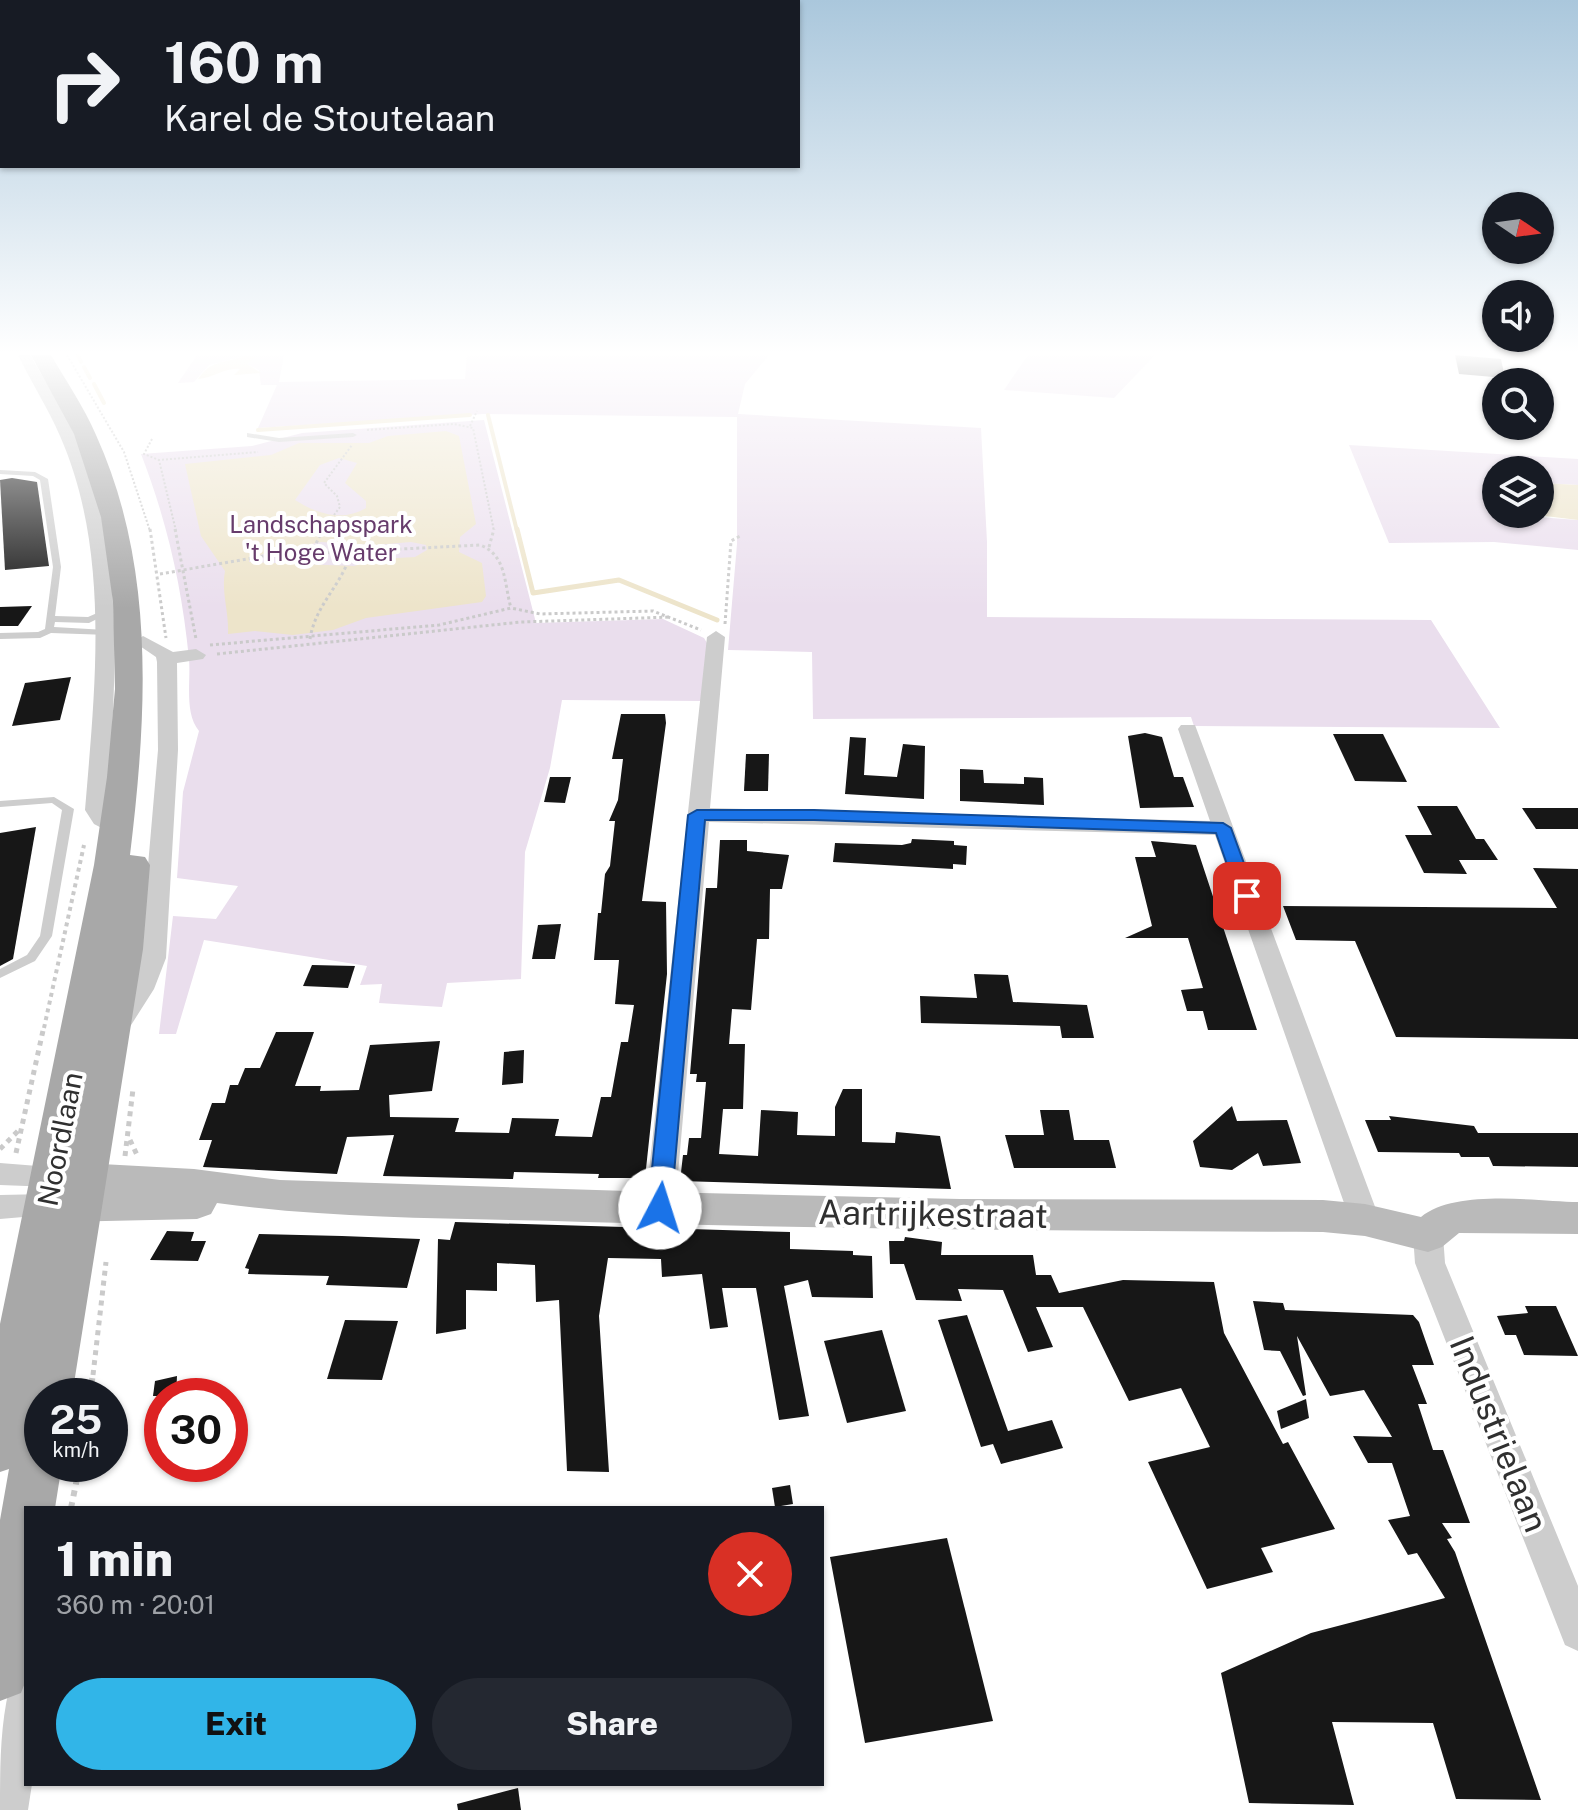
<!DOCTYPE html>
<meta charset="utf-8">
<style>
:root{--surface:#171b24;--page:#242831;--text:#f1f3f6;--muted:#9ea1a6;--accent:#31b5e8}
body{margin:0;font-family:"Public Sans",sans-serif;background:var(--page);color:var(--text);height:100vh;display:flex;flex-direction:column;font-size:30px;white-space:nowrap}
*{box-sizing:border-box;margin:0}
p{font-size:26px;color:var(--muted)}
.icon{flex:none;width:44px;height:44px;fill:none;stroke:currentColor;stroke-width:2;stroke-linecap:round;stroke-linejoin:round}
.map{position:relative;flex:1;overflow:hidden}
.panel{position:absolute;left:24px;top:1506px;width:800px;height:280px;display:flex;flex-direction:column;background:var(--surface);border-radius:0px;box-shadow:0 2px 6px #0004}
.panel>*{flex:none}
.banner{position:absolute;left:0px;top:0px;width:800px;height:168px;box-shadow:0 2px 6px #0004;background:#171b24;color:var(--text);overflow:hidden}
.needle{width:52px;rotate:103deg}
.tools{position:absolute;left:1482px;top:192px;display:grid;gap:16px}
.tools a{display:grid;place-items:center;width:72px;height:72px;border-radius:50%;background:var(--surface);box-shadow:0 2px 6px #0004;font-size:40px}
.speed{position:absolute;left:24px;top:1378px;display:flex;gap:16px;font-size:40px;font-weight:700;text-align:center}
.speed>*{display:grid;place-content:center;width:104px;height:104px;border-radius:50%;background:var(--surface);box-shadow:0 2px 6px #0004;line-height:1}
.speed small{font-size:20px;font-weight:400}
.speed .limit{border:12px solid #d22;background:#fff;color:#111}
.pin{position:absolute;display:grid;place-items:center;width:68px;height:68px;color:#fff;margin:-34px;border-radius:16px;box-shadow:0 4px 12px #0006}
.me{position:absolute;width:88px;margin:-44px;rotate:5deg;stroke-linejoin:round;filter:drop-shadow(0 0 6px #0008)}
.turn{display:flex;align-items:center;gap:28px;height:168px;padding:0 32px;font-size:36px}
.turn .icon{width:104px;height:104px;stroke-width:2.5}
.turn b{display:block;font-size:56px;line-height:68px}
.round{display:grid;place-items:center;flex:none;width:84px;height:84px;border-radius:42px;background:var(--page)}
.headline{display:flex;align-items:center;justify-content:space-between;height:136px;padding:0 32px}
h1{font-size:48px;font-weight:800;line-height:60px}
.action{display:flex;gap:16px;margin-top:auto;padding:16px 32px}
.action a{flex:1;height:92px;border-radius:48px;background:var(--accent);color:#111;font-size:32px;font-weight:800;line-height:92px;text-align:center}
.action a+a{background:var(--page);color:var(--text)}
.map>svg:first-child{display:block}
</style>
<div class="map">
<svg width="1578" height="1810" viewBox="0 0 1578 1810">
<rect width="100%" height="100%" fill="#fff"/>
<g fill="#eadeed">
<polygon points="197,355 284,355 279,382 465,379 467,355 769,355 745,384 738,414 981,428 987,542 987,617 1431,620 1500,728 1194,726 1191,717 813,719 812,652 728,650 737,544 737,417 483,414 258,428 277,385 261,385 259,370 247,364 254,357 244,356 209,365 194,382 178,383"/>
<polygon points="1028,355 1155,355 1114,398 1004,390"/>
<path d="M484 420 536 623 663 619 704 638 707 643 701 701 562 700 550 768 525 852 521 979 447 983 442 1007 379 1003 382 984 360 985 367 966 204 940 176 1034H159L173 916 216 919 238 886 177 878 183 792 199 731C184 713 191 681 189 659 182 587 167 521 141 454L252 446 302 433Z"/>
<polygon points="1349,445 1578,459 1578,485 1543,483 1549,490 1540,498 1540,470 1496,470 1496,514 1578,520 1578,550 1494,542 1389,543"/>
</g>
<g fill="#ede4ca" fill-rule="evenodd">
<path d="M244 356 256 357 247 364 261 373 234 375 240 369C225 367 214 378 198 379 211 360 222 364 244 356Z"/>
<path d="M446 431 459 436 476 524 460 537 459 552 482 563 486 596 482 602 366 618 333 630 293 635 255 631 228 634C229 611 221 592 225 571L201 536 185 464 271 455 299 443H369L388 436ZM339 458 357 463 345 483 366 501V508C343 522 317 514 295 500L320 465ZM321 542 375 545 411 542 426 545 427 550 415 557 378 559 354 566 249 562 250 557Z"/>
<polygon points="1542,483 1578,485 1578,520 1529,514 1540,514 1540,498 1549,493"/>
</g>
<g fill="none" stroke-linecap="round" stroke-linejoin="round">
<g stroke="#ede4ca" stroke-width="4">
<polyline points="78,355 81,362"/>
<polyline points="84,367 90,378"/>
<polyline points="94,384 104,403"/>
<polyline points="488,415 517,531"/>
<polyline points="258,430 470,415"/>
</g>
<polyline stroke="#ede4ca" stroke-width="5" points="517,529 533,593 619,580 717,620"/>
</g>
<g fill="#171717">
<polygon points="1455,355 1501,359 1505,378 1459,374"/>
<polygon points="12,478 37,482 49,566 5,570 0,480"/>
<polygon points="32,606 18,626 0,626 0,607"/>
<polygon points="71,677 60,720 12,726 25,683"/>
<polygon points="621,714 665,714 666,723 642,901 666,902 667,974 645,1178 635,1183 632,1178 598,1178 599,1174 514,1172 513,1179 383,1176 394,1135 347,1137 337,1174 203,1167 212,1140 199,1140 212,1103 225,1103 230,1085 238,1085 245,1068 260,1068 276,1032 314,1032 295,1086 321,1086 320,1091 359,1090 370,1045 440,1041 432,1091 389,1095 390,1117 459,1118 455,1132 509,1133 512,1118 559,1119 555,1136 592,1137 601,1097 611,1097 621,1042 628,1042 634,1005 615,1004 619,960 594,960 598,913 601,913 605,874 610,866 615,821 609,821 618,800 623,759 612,759"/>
<polygon points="1145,733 1162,737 1174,777 1183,777 1194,807 1140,808 1128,736"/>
<polygon points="1333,734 1383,734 1407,782 1355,781"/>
<polygon points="850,737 866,738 864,775 897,777 903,744 925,746 924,799 845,794"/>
<polygon points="746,754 769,754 768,791 744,791"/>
<polygon points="960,769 983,770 984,783 1024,784 1024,777 1043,778 1044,805 960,801"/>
<polygon points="550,777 571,777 565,803 544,802"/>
<polygon points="1417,806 1457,806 1476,839 1484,839 1498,860 1459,860 1467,874 1424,873 1405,835 1432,835"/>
<polygon points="1522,808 1578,808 1578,829 1536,829"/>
<polygon points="36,827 13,959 0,966 0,833"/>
<polygon points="912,839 954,841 954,845 967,846 966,865 953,864 953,869 833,862 835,843 902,845 911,843"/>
<polygon points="720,840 747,840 747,851 789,855 782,889 770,889 769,939 757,939 751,1010 732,1009 729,1044 745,1044 743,1109 723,1109 719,1154 758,1156 761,1110 798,1112 797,1135 835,1136 835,1107 843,1089 862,1089 862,1142 895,1143 896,1132 940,1136 951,1189 680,1181 683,1155 687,1155 689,1138 701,1138 706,1082 696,1082 697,1074 690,1074 706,888 717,888"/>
<polygon points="1151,841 1196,845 1257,1030 1208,1030 1203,1011 1187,1011 1181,990 1203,988 1188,938 1125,938 1152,926 1135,857 1156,857"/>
<polygon points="1533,868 1578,869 1578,1039 1396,1037 1355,941 1296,940 1283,906 1557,908"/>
<polygon points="561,924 555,959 532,959 538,925"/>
<polygon points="312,965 355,966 348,988 303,986"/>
<polygon points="974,974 1008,975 1013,1002 1087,1005 1094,1038 1062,1038 1060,1026 921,1023 920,996 977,998"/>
<polygon points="524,1050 523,1083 502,1085 504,1052"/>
<polygon points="1232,1106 1237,1121 1287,1120 1301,1163 1263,1166 1258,1153 1232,1170 1200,1167 1193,1141"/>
<polygon points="1040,1110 1069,1110 1074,1140 1109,1140 1116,1168 1014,1168 1005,1135 1044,1135"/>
<polygon points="1389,1116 1474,1126 1478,1133 1578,1133 1578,1167 1493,1166 1489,1157 1461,1157 1459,1153 1378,1152 1365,1120 1391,1120"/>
<polygon points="455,1222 790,1232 790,1249 853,1251 853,1255 872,1256 873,1298 812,1297 808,1280 784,1286 809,1416 779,1420 756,1288 722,1288 728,1327 710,1329 702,1274 662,1277 661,1259 608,1258 599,1316 609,1472 567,1471 559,1300 536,1302 535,1265 497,1263 497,1291 466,1290 466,1329 436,1334 438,1239 450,1240"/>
<polygon points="167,1231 194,1232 191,1241 206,1241 198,1261 150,1260"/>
<polygon points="259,1234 342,1236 420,1239 407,1288 326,1285 329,1276 248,1274 249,1269 245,1268"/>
<polygon points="905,1237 942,1242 941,1255 1033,1255 1036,1275 1051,1275 1059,1293 1123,1280 1214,1282 1224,1333 1283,1444 1288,1442 1335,1529 1261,1548 1273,1572 1207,1589 1148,1462 1210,1447 1181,1388 1129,1401 1083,1307 1036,1307 1053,1347 1028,1352 1003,1290 958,1289 962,1301 916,1300 904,1264 890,1264 889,1241 904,1241"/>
<polygon points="1253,1301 1283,1303 1285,1310 1413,1315 1419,1322 1434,1365 1412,1365 1427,1404 1418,1404 1433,1450 1443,1450 1470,1523 1442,1523 1452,1538 1447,1539 1455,1552 1541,1800 1456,1799 1433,1723 1332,1722 1354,1805 1249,1803 1221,1673 1311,1633 1445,1598 1417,1553 1408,1555 1388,1520 1410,1516 1392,1463 1368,1463 1353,1436 1392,1437 1364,1390 1330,1396 1297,1336 1306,1395 1303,1396 1280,1351 1264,1350"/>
<polygon points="1525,1306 1556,1306 1578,1356 1524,1355 1516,1335 1505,1335 1497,1316 1528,1313"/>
<polygon points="967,1315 1008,1431 1052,1420 1063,1448 1001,1464 993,1444 981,1447 938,1320"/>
<polygon points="345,1320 398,1321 382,1380 327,1379"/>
<polygon points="882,1330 906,1411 847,1423 824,1341"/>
<polygon points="177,1376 176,1396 153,1396 155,1381"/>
<polygon points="1306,1399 1309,1418 1281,1429 1277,1411"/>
<polygon points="790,1485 793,1504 775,1507 772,1488"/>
<polygon points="947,1538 993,1721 865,1743 830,1557"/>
<polygon points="518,1788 521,1810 458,1810 457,1804"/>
</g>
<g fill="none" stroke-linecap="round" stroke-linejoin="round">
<g stroke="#cacaca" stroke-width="2" stroke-dasharray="2 2" stroke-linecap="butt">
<polyline points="67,355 124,452 150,531"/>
<polyline points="470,426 477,411"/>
<polyline points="367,430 454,424 473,428 494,531"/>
<polyline points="152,439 144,454 159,460"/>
<polyline points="176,531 159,460 258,452"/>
<polyline points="322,531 340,507 337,496 324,483 352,445"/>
</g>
<g stroke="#cacaca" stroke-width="3" stroke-dasharray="3 3" stroke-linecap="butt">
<polyline points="150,529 166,638"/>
<polyline points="175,529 196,639"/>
<polyline points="489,547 494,529"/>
<polyline points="311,554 323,529"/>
<path d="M160 574 264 556 480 545C507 555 504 584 511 608"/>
<polyline points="725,624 731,541 740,536"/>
<path d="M310 639C315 605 342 585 351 553"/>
<polyline points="210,645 439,625 511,608 540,614 653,611 701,630"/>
<polyline points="217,654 521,622 671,617"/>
</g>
<polyline stroke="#cacaca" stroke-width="4" stroke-dasharray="4 4" stroke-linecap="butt" points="44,1028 84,845"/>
<g stroke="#cacaca" stroke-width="5" stroke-dasharray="5 5" stroke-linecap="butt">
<polyline points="130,1140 138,1157"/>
<polyline points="0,1149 20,1129"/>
<polyline points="16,1153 44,1026"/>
<polyline points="125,1156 133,1089"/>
<polyline points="93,1375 106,1262"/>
</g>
<g stroke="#cacaca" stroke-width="6" stroke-dasharray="6 6" stroke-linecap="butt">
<polyline points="90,1396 93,1373"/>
<polyline points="71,1508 80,1464"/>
</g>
<g fill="#cdcdcd" fill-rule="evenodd">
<polygon points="247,433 279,438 353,433 357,435 353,437 279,442 247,437"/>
<polygon points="0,470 35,472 48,479 61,567 55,616 88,617 104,610 109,613 89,623 55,622 54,627 106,630 111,633 109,635 51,633 40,638 0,639 0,633 38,632 45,629 53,567 40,480 33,476 0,474"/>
<polygon points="54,797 74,809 52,936 35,961 0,978 0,969 27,955 40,936 62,810 52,803 0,807 0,801"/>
</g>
<g fill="#cdcdcd" fill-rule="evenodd">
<path d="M18 355H30C45 381 62 408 75 435 128 550 115 688 107 810L130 830 119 837 94 824 85 810C95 688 111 552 60 436 48 408 31 382 18 355Z"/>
<polygon points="716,631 725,637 710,808 1210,821 1178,729 1181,725 1195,725 1380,1220 1376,1229 1365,1232 1354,1229 1350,1220 1215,835 709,822 675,1208 671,1216 660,1220 649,1216 645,1208 707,637"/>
<polygon points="143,636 173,652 196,649 206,655 203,659 177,663 178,750 166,958 154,989 126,1033 108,1033 104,1026 129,988 140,958 158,750 157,662 156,657 134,642"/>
<polygon points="0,1163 63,1168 68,1176 63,1184 53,1187 0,1185"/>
<polygon points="47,1194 58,1198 62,1206 58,1214 0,1219 0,1195"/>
<polygon points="1428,1223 1439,1226 1443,1235 1445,1263 1578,1586 1578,1651 1565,1645 1415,1263 1413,1235 1417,1226"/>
<path d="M26 1672V1784H32L28 1810H0C0 1766 0 1719 12 1678Z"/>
</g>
<path fill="#bababa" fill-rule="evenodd" d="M64 1162 194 1169 280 1180 660 1192 960 1199 1323 1200 1365 1204 1421 1217C1455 1189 1535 1201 1578 1202V1234L1459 1233 1442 1247 1428 1252 1365 1236 1323 1232C1077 1231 831 1229 585 1222 462 1218 338 1220 217 1203L211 1214 197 1219 60 1222 46 1217 40 1206 46 1195 59 1191 50 1188 44 1177 50 1166Z"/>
<path fill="#a8a8a8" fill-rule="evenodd" d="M31 355H51C66 381 84 407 96 435 156 567 147 714 130 855L145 857 150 865 143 949 72 1396H42V1464H62L55 1508H26V1680L21 1693 0 1701V1520L9 1469 0 1472V1324L94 865 107 777 115 689 113 602 101 517 74 434Z"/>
</g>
<linearGradient id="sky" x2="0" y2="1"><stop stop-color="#aac7dc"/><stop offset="0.58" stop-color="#fff"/><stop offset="1" stop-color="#fff" stop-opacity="0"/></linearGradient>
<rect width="1578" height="608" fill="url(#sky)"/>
<polygon fill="#1a73e8" stroke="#114b97" stroke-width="2" points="814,810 1223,823 1231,828 1256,896 1247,902 1238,896 1216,833 814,820 705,820 671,1208 668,1215 652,1215 648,1208 688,815 697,810"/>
<g text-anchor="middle" stroke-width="8" stroke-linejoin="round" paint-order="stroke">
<g font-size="24" fill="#673c6c" stroke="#fff">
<text x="321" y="533">Landschapspark<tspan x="321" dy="28">'t Hoge Water</tspan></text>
</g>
<g font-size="28" fill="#303030" stroke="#fff">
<text transform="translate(60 1139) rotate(-79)" y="10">Noordlaan</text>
</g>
<g font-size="34" fill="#303030" stroke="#fff">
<text transform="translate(933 1214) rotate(1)" y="12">Aartrijkestraat</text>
<text transform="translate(1499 1434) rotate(68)" y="12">Industrielaan</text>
</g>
</g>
</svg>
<div class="tools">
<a><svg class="needle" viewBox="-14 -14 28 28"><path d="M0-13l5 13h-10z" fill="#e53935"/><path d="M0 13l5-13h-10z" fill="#9ea1a6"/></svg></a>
<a><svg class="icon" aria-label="sound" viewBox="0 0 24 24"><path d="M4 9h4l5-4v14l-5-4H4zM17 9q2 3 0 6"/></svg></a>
<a><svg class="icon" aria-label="search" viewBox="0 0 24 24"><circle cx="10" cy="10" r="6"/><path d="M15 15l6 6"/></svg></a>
<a><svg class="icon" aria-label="layers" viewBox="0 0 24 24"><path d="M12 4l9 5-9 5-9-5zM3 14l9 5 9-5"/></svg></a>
</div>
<div class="speed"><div>25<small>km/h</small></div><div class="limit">30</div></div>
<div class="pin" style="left:1247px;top:896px;background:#d93025"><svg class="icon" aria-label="arrive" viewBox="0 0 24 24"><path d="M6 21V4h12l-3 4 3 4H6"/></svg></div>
<svg class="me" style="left:660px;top:1208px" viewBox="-20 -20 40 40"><circle r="19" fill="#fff"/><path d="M0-13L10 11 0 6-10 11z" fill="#1a73e8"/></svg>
<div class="banner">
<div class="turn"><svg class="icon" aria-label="right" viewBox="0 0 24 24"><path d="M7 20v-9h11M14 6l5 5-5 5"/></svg><div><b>160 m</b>Karel de Stoutelaan</div></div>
</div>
<section class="panel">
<div class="headline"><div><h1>1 min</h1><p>360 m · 20:01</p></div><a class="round" style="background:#d93025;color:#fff"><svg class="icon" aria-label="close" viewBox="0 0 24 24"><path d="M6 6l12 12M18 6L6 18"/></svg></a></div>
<div class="action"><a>Exit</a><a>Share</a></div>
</section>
</div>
